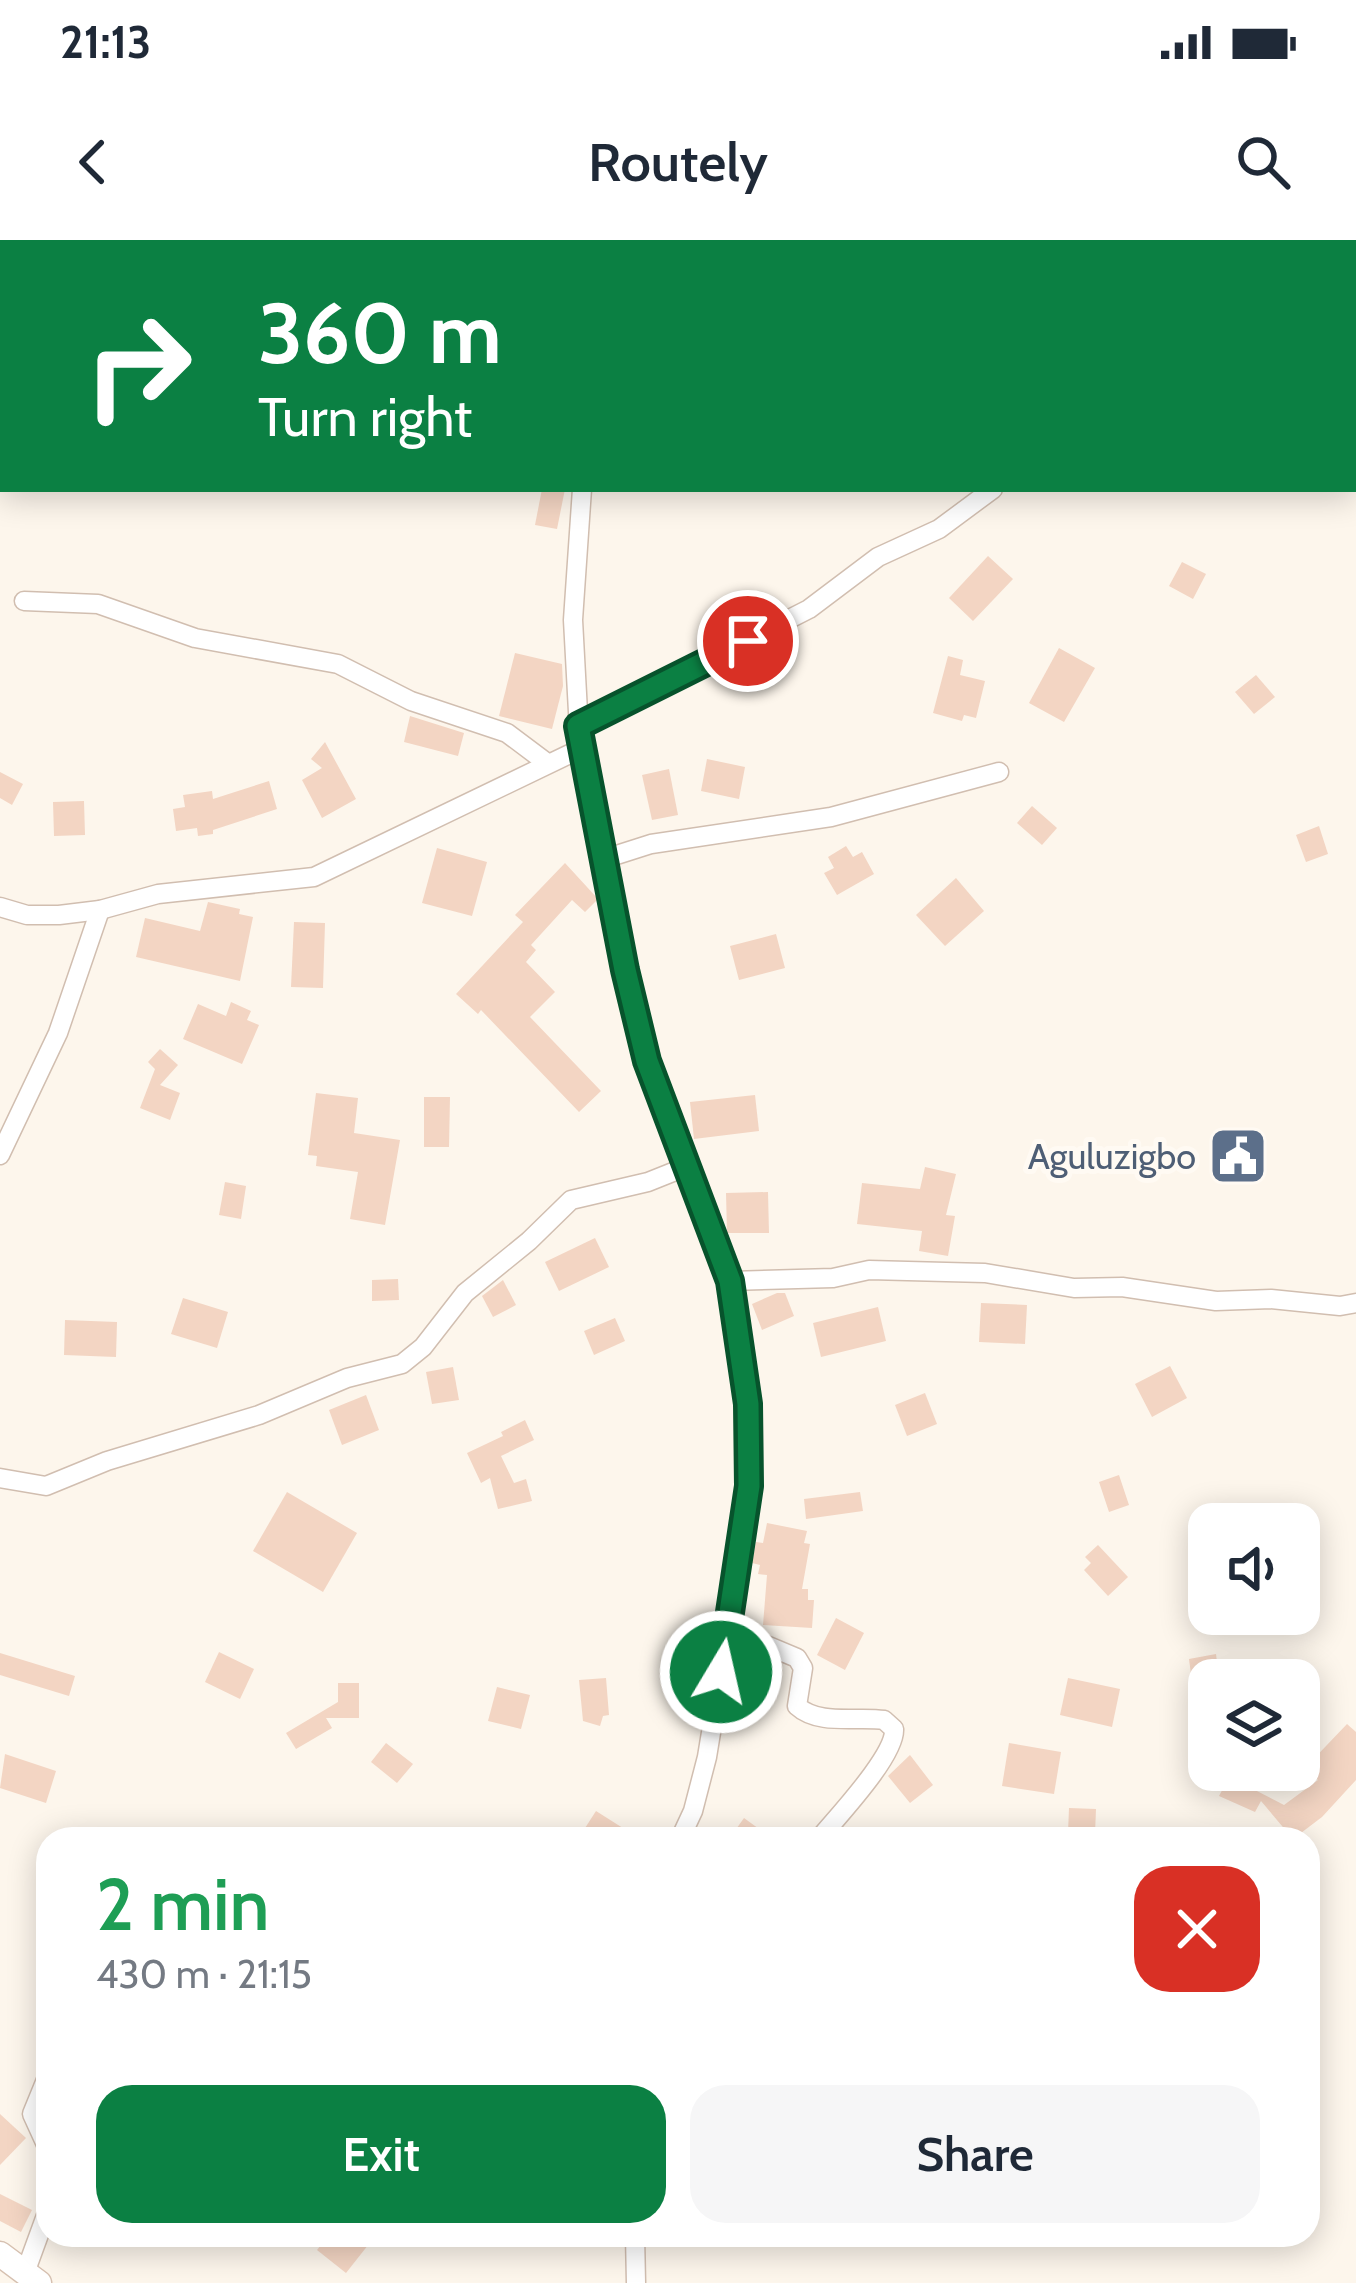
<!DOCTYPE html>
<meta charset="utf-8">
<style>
:root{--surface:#fff;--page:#f6f6f7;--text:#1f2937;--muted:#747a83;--accent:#0b8043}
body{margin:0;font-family:Cabin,sans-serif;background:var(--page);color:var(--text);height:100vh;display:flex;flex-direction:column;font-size:45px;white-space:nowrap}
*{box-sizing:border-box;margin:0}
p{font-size:39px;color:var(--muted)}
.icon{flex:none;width:66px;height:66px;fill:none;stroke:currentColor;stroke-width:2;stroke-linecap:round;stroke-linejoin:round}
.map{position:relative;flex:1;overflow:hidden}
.side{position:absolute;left:36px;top:1587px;width:1284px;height:420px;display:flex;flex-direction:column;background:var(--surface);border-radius:36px;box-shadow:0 6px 30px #0003}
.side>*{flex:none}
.hud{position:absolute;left:0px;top:0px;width:1356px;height:252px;box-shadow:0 6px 30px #0003;background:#0b8043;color:#fff;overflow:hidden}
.tools{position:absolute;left:1188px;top:1263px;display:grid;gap:24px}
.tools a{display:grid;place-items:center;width:132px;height:132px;border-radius:24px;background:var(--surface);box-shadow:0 6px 30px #0003;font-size:60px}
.pin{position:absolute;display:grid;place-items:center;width:102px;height:102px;color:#fff;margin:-51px;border:6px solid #fff;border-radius:50%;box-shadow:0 3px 12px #0007}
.me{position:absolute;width:132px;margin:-66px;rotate:9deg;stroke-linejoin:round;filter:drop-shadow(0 0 9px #0008)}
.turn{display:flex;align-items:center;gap:42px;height:252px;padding:0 60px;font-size:54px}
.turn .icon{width:156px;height:156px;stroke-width:2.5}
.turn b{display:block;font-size:84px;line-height:102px}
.round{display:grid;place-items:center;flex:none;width:126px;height:126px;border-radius:36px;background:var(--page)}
.head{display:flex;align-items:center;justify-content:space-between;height:204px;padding:0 60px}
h1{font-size:72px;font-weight:600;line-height:90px;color:#1e9e55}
.button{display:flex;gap:24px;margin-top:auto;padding:24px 60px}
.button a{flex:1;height:138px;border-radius:36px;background:var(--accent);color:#fff;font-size:48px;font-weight:600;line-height:138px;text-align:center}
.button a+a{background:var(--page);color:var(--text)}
.status{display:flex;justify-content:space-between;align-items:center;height:84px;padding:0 60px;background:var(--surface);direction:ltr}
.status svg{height:33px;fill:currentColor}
header{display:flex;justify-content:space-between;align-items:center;height:156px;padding:0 60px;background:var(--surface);font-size:54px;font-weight:600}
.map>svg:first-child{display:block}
</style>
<div class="status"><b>21:13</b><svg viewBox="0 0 49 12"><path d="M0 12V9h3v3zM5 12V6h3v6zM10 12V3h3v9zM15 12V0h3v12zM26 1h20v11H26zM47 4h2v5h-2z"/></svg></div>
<header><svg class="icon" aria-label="back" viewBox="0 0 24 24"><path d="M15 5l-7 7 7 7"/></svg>Routely<svg class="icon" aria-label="search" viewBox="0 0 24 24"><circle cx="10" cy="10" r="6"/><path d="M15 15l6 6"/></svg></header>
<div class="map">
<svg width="1356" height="2043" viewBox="0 0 1356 2043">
<rect width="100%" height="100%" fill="#fdf6ec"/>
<g fill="#f3d5c3">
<polygon points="542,249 565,249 557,289 535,285"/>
<polygon points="988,316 1013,339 973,381 949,358"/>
<polygon points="1182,322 1206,334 1193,359 1169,346"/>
<polygon points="1059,408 1095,428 1064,482 1029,463"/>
<polygon points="515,413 562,424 563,446 552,489 499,476"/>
<polygon points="948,416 963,420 960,435 985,441 976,478 964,475 962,481 933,473"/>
<polygon points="1256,435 1275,457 1254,474 1235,452"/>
<polygon points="410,476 464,493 458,516 404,502"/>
<polygon points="325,502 356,559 322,578 302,540 322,528 311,519"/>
<polygon points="707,519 745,527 739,559 701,551"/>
<polygon points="669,529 678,575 652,580 642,535"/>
<polygon points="0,532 23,544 12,565 0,558"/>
<polygon points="269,541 277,569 213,590 213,594 198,596 197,588 176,591 173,569 185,567 183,555 212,551 213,559"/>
<polygon points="84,561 85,595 54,596 53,562"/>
<polygon points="1032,566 1057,588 1042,605 1017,583"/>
<polygon points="1319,586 1328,614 1306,622 1296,595"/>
<polygon points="846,606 853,617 862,612 874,634 837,655 824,633 834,628 828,617"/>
<polygon points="437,608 487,622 472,676 422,663"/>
<polygon points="565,623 598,659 585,672 572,660 531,705 536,710 526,722 555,752 530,777 601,851 579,872 481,770 478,774 456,754 523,682 515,675"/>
<polygon points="956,638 984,671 945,706 916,675"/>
<polygon points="208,662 240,669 239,674 253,677 240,741 136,717 145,678 200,691"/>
<polygon points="294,682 325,683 323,748 291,747"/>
<polygon points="776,694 785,728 739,740 730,706"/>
<polygon points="231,762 251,771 247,780 259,785 242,824 183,799 198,764 226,776"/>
<polygon points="160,809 178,825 160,845 180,853 170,880 140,868 155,829 148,822"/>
<polygon points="316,853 358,858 354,893 400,900 385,985 350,979 358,932 316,926 317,916 308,915"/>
<polygon points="755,855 759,891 694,899 690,862"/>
<polygon points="424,857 450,857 449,907 424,907"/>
<polygon points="925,927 956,934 946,975 955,976 948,1016 919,1011 922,991 857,984 862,943 920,949"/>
<polygon points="225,942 246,946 241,979 219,975"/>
<polygon points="768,952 769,993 727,993 726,953"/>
<polygon points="595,998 609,1027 559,1051 545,1022"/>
<polygon points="398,1039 399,1060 372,1061 372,1040"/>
<polygon points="503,1040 516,1065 493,1077 482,1056"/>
<polygon points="777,1053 785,1053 794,1076 762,1090 752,1064"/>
<polygon points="183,1058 228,1072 217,1108 171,1094"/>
<polygon points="981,1063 1027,1065 1025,1104 979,1102"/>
<polygon points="878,1067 886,1101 821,1117 813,1083"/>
<polygon points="615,1078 625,1101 594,1115 584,1091"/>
<polygon points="65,1080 117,1082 116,1117 64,1115"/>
<polygon points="1170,1126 1187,1158 1152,1177 1135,1144"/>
<polygon points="453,1127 459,1160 432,1164 426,1132"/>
<polygon points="925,1153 937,1184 907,1196 895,1165"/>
<polygon points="366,1155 379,1190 342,1205 329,1170"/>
<polygon points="525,1180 534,1200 501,1216 514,1243 526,1239 532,1261 498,1269 490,1238 481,1243 467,1213 503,1196 501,1192"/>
<polygon points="1119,1235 1129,1265 1109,1272 1099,1242"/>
<polygon points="287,1252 357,1293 323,1352 253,1311"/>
<polygon points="860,1252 863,1271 806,1279 804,1259"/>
<polygon points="767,1283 807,1291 804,1303 810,1304 802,1349 808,1349 808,1360 814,1360 812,1388 763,1385 767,1335 758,1334 760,1325 752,1323 756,1302 763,1303"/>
<polygon points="1098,1305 1128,1337 1108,1356 1084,1330 1091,1323 1085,1317"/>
<polygon points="836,1378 864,1393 845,1430 817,1415"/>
<polygon points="219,1412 254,1429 240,1459 205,1442"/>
<polygon points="0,1413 75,1436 69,1456 0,1435"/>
<polygon points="1216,1414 1219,1438 1192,1442 1189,1419"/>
<polygon points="735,1437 764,1449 752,1480 728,1470"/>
<polygon points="606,1438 609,1475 603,1476 600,1486 583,1481 579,1440"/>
<polygon points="1068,1438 1120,1449 1112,1487 1060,1475"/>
<polygon points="338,1443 359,1443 359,1478 326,1478 332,1488 296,1509 286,1493 338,1462"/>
<polygon points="497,1447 530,1455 521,1489 488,1481"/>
<polygon points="1347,1484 1356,1492 1356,1540 1322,1577 1293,1599 1261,1561 1255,1572 1219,1556 1233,1530 1265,1530 1255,1550 1284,1565 1318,1540 1305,1528"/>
<polygon points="386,1503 413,1524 397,1543 371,1522"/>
<polygon points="1009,1503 1061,1512 1054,1554 1002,1546"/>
<polygon points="5,1514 56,1531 46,1563 0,1548"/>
<polygon points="910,1515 933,1545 910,1563 888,1536"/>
<polygon points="1069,1568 1096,1569 1095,1594 1068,1593"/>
<polygon points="596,1571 626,1590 620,1599 578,1599"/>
<polygon points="744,1578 773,1599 729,1599"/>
<polygon points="0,1874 26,1898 0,1925"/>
<polygon points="0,1954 32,1970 21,1992 0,1981"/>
<polygon points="329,1995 376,1995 346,2033 317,2010"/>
</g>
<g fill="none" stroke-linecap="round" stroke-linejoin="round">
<g stroke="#d1beb0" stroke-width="21">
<g id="minor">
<polyline points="342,0 347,3"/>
<polyline points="601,3 601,0"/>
<polyline points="1353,161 1356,160"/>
<polyline points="582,249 573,380 580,509 647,821 730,1041 748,1164 749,1246 728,1389 707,1517 693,1571 680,1599"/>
<polyline points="24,361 98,364 195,398 338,424 411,461 507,493 547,523"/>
<polyline points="579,486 809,369 878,317 939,289 993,249"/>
<polyline points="604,619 651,604 831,577 999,532"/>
<polyline points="0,667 27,675 59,675 100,670 158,654 314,637 580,509"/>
<polyline points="0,915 58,793 100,670"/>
<polyline points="730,1041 833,1038 869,1030 985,1033 1074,1048 1122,1047 1216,1061 1271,1059 1340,1066 1356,1063"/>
<polyline points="0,1238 46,1246 107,1221 259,1175 347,1138 402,1124 423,1107 465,1053 529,1001 571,960 648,942 688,926"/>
<path d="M728 1389 797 1418 803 1428 797 1466C819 1486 857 1476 884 1480L894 1489C896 1515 837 1577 819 1599"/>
<polyline points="48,1835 32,1874 48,1909"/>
<polyline points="635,1995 636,2043"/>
<polyline points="25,2033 48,1970"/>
</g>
</g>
<g stroke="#d6c0b0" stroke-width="27">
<polyline id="secondary" points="0,2014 39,2043"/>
</g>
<use href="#minor" stroke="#fff" stroke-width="18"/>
<use href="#secondary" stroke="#fff" stroke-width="24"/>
</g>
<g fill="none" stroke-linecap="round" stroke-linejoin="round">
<g stroke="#07532c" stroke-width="30">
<polyline id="route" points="721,1432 749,1246 748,1164 730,1041 647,821 625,730 578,486 748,401"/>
</g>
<use href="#route" stroke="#0b8043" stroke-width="21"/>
</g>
<defs>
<g id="civic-square" transform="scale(3)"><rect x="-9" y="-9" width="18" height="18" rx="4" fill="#5c6f8a" stroke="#fffaf3"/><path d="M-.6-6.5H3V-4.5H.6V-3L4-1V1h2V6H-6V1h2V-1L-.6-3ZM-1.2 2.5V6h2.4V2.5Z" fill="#fff"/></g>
</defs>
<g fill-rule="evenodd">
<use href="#civic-square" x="1238" y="916"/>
</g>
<g text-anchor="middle" stroke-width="10" stroke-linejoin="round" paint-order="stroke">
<g font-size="36" fill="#4e5e75" stroke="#fffaf3" text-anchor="end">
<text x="1196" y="929">Aguluzigbo</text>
</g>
</g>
</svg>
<div class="tools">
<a><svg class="icon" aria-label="sound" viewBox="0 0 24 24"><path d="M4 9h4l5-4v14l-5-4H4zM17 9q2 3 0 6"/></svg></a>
<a><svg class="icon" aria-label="layers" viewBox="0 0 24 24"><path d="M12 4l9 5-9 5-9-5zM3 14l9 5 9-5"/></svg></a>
</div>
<div class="pin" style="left:748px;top:401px;background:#d93025"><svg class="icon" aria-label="arrive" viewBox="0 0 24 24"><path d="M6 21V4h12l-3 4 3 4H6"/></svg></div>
<svg class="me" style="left:721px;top:1432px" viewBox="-20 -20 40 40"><circle r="17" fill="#0b8043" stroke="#fff" stroke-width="3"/><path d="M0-11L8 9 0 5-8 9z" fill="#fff"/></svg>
<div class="hud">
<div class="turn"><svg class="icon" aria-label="right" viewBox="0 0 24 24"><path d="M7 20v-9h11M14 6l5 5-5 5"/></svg><div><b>360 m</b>Turn right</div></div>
</div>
<section class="side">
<div class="head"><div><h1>2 min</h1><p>430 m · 21:15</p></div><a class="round" style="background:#d93025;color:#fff"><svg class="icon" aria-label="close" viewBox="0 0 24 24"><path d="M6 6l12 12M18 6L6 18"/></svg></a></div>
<div class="button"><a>Exit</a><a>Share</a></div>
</section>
</div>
